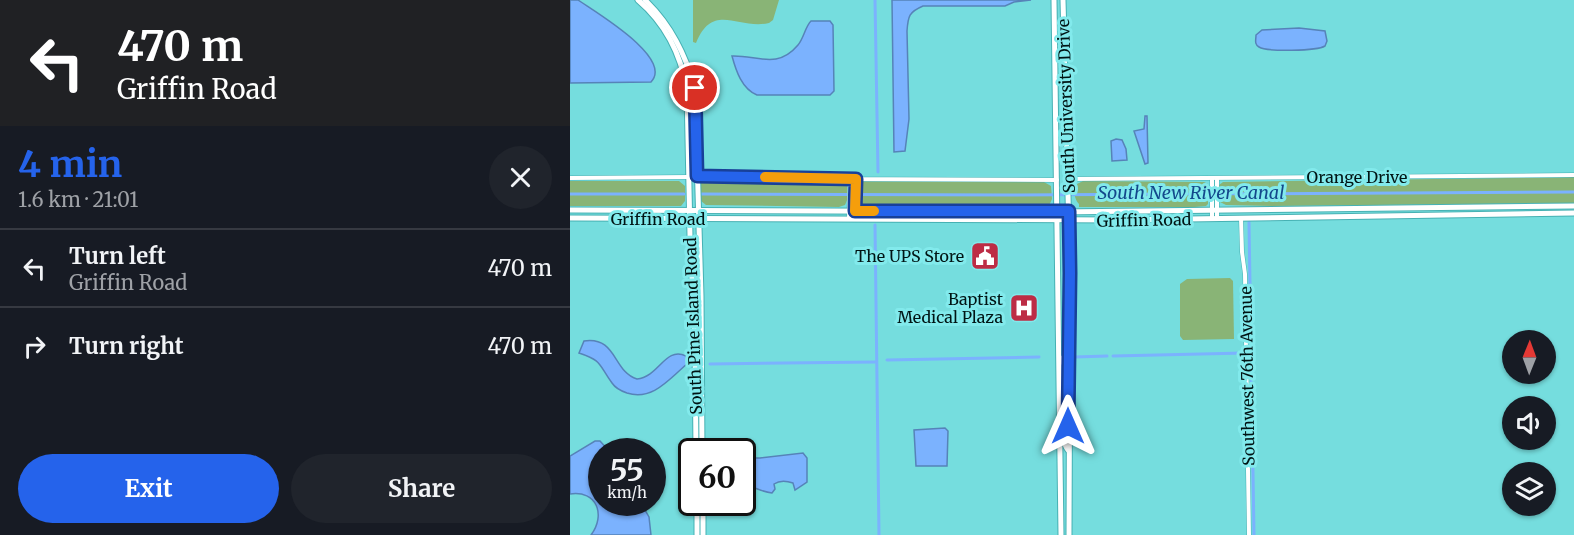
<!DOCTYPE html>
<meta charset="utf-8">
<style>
:root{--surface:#171b24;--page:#20242c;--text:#f1f3f6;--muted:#9ea1a6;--line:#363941;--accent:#2563eb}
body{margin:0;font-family:Merriweather,serif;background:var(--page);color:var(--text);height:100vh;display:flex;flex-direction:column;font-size:22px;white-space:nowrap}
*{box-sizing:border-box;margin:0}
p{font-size:20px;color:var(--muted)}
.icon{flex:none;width:33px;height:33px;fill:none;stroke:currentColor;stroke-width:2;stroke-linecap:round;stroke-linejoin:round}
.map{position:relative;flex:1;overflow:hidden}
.side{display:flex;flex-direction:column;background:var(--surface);width:570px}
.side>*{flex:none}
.hud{background:#202124;color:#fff;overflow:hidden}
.needle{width:39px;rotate:1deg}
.controls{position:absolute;left:932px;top:330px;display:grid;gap:12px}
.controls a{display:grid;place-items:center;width:54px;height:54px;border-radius:50%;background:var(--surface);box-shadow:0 2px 4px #0004;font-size:30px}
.speed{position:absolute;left:18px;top:438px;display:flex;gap:12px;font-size:30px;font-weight:700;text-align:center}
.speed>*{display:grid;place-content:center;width:78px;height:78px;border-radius:50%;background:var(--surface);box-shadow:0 2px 4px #0004;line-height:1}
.speed small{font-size:15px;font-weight:400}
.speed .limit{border:3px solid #111;border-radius:9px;background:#fff;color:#111}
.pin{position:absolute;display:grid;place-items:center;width:51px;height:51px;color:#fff;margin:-26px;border:3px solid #fff;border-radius:50%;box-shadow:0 2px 6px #0007}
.me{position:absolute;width:66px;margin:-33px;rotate:0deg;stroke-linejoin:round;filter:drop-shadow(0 0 4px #0008)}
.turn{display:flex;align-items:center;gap:21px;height:126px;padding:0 18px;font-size:27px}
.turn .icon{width:78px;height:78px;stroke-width:2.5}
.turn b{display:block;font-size:42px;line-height:51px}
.round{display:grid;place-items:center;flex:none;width:63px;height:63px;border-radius:32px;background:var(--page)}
.summary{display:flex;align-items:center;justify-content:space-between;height:102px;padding:0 18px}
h1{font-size:36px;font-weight:700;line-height:45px;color:var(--accent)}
.button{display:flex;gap:12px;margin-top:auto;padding:12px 18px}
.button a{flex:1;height:69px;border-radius:36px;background:var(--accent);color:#fff;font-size:24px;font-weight:700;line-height:69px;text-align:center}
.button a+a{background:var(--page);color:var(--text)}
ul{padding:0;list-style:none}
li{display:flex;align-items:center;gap:18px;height:78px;padding:0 18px;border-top:2px solid var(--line)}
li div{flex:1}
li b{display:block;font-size:22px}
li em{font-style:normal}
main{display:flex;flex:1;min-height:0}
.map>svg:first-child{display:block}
</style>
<main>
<section class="side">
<div class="hud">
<div class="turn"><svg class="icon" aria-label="left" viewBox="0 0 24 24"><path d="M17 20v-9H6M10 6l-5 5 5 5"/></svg><div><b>470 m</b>Griffin Road</div></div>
</div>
<div class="summary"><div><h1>4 min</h1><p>1.6 km · 21:01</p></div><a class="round"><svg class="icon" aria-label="close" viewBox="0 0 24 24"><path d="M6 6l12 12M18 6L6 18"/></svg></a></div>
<ul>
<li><svg class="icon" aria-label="left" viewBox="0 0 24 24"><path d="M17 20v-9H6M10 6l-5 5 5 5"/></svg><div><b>Turn left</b><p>Griffin Road</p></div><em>470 m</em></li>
<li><svg class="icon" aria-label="right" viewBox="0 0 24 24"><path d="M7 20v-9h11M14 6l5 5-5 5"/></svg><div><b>Turn right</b></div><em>470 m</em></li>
</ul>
<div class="button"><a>Exit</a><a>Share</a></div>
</section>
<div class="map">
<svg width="1004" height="535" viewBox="0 0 1004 535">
<rect width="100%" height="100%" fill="#75ddde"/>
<g fill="#89b476">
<path d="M123 0H209L203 20 199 23C168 30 143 1 126 43L123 42Z"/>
<polygon points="1004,177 1004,203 703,206 656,205 650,202 649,185 653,182"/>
<polygon points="136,180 273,182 277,185 278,198 275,205 269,207 136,205 131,201 130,183"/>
<path d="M387 180 474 182 481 186 482 199 478 208H476L296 206C286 202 288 194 288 186L293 181Z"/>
<polygon points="0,181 109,181 115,186 115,201 111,206 0,206"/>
<path d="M513 181 634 182 638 184V204L636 206 625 207H509V204C504 199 503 190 507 184Z"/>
<polygon points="660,278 663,281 664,339 613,340 610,336 610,284 617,279"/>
</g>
<g fill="#7bb2fe" stroke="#5683b8" stroke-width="1.5">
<path d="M0 0H8C25 12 104 58 81 82L0 83Z"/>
<path d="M322 0H461L444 2 435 6H353C339 12 338 16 337 31L339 119 335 151 324 152Z"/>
<path d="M241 21H260L263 25 264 91 260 95H187C172 89 166 71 162 56 187 55 207 70 228 45 234 38 235 27 241 21Z"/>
<path d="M729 28 755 31 757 41 755 46C747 51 697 52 689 47 684 44 686 40 686 35L692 30Z"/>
<polygon points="575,116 577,116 578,163 575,164 564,131 574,129"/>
<polygon points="546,139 552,140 556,149 557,160 542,161 541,141"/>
<path d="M14 341C47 336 43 372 67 379 89 377 95 346 116 356L117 364C99 379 83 401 57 393 51 391 46 389 42 383 28 364 33 361 9 353Z"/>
<polygon points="375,428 378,431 377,466 346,466 344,430"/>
<path d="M25 441H30L39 451 32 452V502L57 506 71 503 79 517 81 535H21C36 515 27 490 0 494V456Z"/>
<path d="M233 453 237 458V482L225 490 223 483C217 481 210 480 204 484L205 489 202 493C191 492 184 486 173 485V458H190Z"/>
</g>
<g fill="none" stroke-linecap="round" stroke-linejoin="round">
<g stroke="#7bb2fe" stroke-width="3">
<polyline points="305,0 308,172"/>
<polyline points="0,194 114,194"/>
<polyline points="131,194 443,195 1004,192"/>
<polyline points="679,222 684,535"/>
<polyline points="305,225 309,535"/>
<polyline points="543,356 675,353"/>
<polyline points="505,357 537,356"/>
<polyline points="317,360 469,357"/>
<polyline points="140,364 306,362"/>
</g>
<g stroke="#46b1b3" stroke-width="5">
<g id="minor">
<polyline points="127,175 255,179 487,180"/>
<polyline points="0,178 119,177"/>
<polyline points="499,179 1004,175"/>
<polyline points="642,179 642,219"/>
<polyline points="647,179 647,219"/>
<polyline points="671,218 672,252 675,274 679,535"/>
<polyline points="279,219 280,179"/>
<polyline points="285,219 286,179"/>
</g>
</g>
<g stroke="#46b1b3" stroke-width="7">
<g id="major">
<path d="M68 0C95 23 111 55 117 90L120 236 125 342 126 452"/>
<path d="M75 0C101 25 115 54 125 88L131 296 132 452"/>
<polyline points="484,0 491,535"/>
<polyline points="493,0 500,273 499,535"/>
<polyline points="0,210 488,212 1004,206"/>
<polyline points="0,218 549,220 1004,213"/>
<polyline points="490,358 494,364 494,398 498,403"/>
<path d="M491 402C496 417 489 438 498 450"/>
<polyline points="127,502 127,535"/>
<polyline points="133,502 133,535"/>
</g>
</g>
<use href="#minor" stroke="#fff" stroke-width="4"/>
<use href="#major" stroke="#fff" stroke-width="5"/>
</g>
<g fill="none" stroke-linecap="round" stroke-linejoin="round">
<g stroke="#184099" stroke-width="15">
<polyline id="route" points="125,88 127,176 286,179 285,211 499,211 500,273 498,426"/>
</g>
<use href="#route" stroke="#2563eb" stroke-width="10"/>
<polyline stroke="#f59e0b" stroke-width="10" points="195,177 286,179 285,211 304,211"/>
</g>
<defs>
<g id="civic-square" transform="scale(1.5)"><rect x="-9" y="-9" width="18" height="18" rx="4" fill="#bd2c45" stroke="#82eaec"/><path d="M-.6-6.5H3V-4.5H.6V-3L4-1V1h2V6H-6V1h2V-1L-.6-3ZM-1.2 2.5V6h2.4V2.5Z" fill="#fff"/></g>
<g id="hospital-square" transform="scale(1.5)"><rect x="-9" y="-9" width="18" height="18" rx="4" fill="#bd2c45" stroke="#82eaec"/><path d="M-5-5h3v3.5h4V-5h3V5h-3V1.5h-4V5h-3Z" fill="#fff"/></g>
</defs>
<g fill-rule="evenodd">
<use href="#civic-square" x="415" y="256"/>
<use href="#hospital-square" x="454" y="308"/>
</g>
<g text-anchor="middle" stroke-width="6" stroke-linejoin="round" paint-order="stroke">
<g font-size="16" fill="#001414" stroke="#82eaec">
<text transform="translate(496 106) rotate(-92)" y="6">South University Drive</text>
<text x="787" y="183">Orange Drive</text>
<text x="88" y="225">Griffin Road</text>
<text transform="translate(574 220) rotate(-1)" y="6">Griffin Road</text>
<text transform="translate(123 326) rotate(-92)" y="6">South Pine Island Road</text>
<text transform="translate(677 376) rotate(-91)" y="6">Southwest 76th Avenue</text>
</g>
<g font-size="16" fill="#001414" stroke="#82eaec" text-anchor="end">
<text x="394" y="262">The UPS Store</text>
<text x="433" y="305">Baptist<tspan x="433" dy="18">Medical Plaza</tspan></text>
</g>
<g font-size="18" font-style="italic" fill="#13488b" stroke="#82eaec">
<text x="621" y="199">South New River Canal</text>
</g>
</g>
</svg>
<div class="controls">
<a><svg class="needle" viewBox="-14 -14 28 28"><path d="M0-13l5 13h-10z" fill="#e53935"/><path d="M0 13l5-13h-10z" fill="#9ea1a6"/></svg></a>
<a><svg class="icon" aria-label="sound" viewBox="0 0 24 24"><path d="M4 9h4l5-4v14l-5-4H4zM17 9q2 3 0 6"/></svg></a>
<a><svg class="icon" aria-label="layers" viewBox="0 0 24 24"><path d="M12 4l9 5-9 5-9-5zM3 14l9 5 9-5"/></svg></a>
</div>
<div class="speed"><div>55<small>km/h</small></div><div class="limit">60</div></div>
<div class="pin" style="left:125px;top:88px;background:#d93025"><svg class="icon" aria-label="arrive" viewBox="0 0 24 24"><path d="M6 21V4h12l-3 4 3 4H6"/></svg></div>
<svg class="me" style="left:498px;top:426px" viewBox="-20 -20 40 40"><path d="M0-17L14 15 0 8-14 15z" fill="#2563eb" stroke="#fff" stroke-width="4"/></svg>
</div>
</main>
